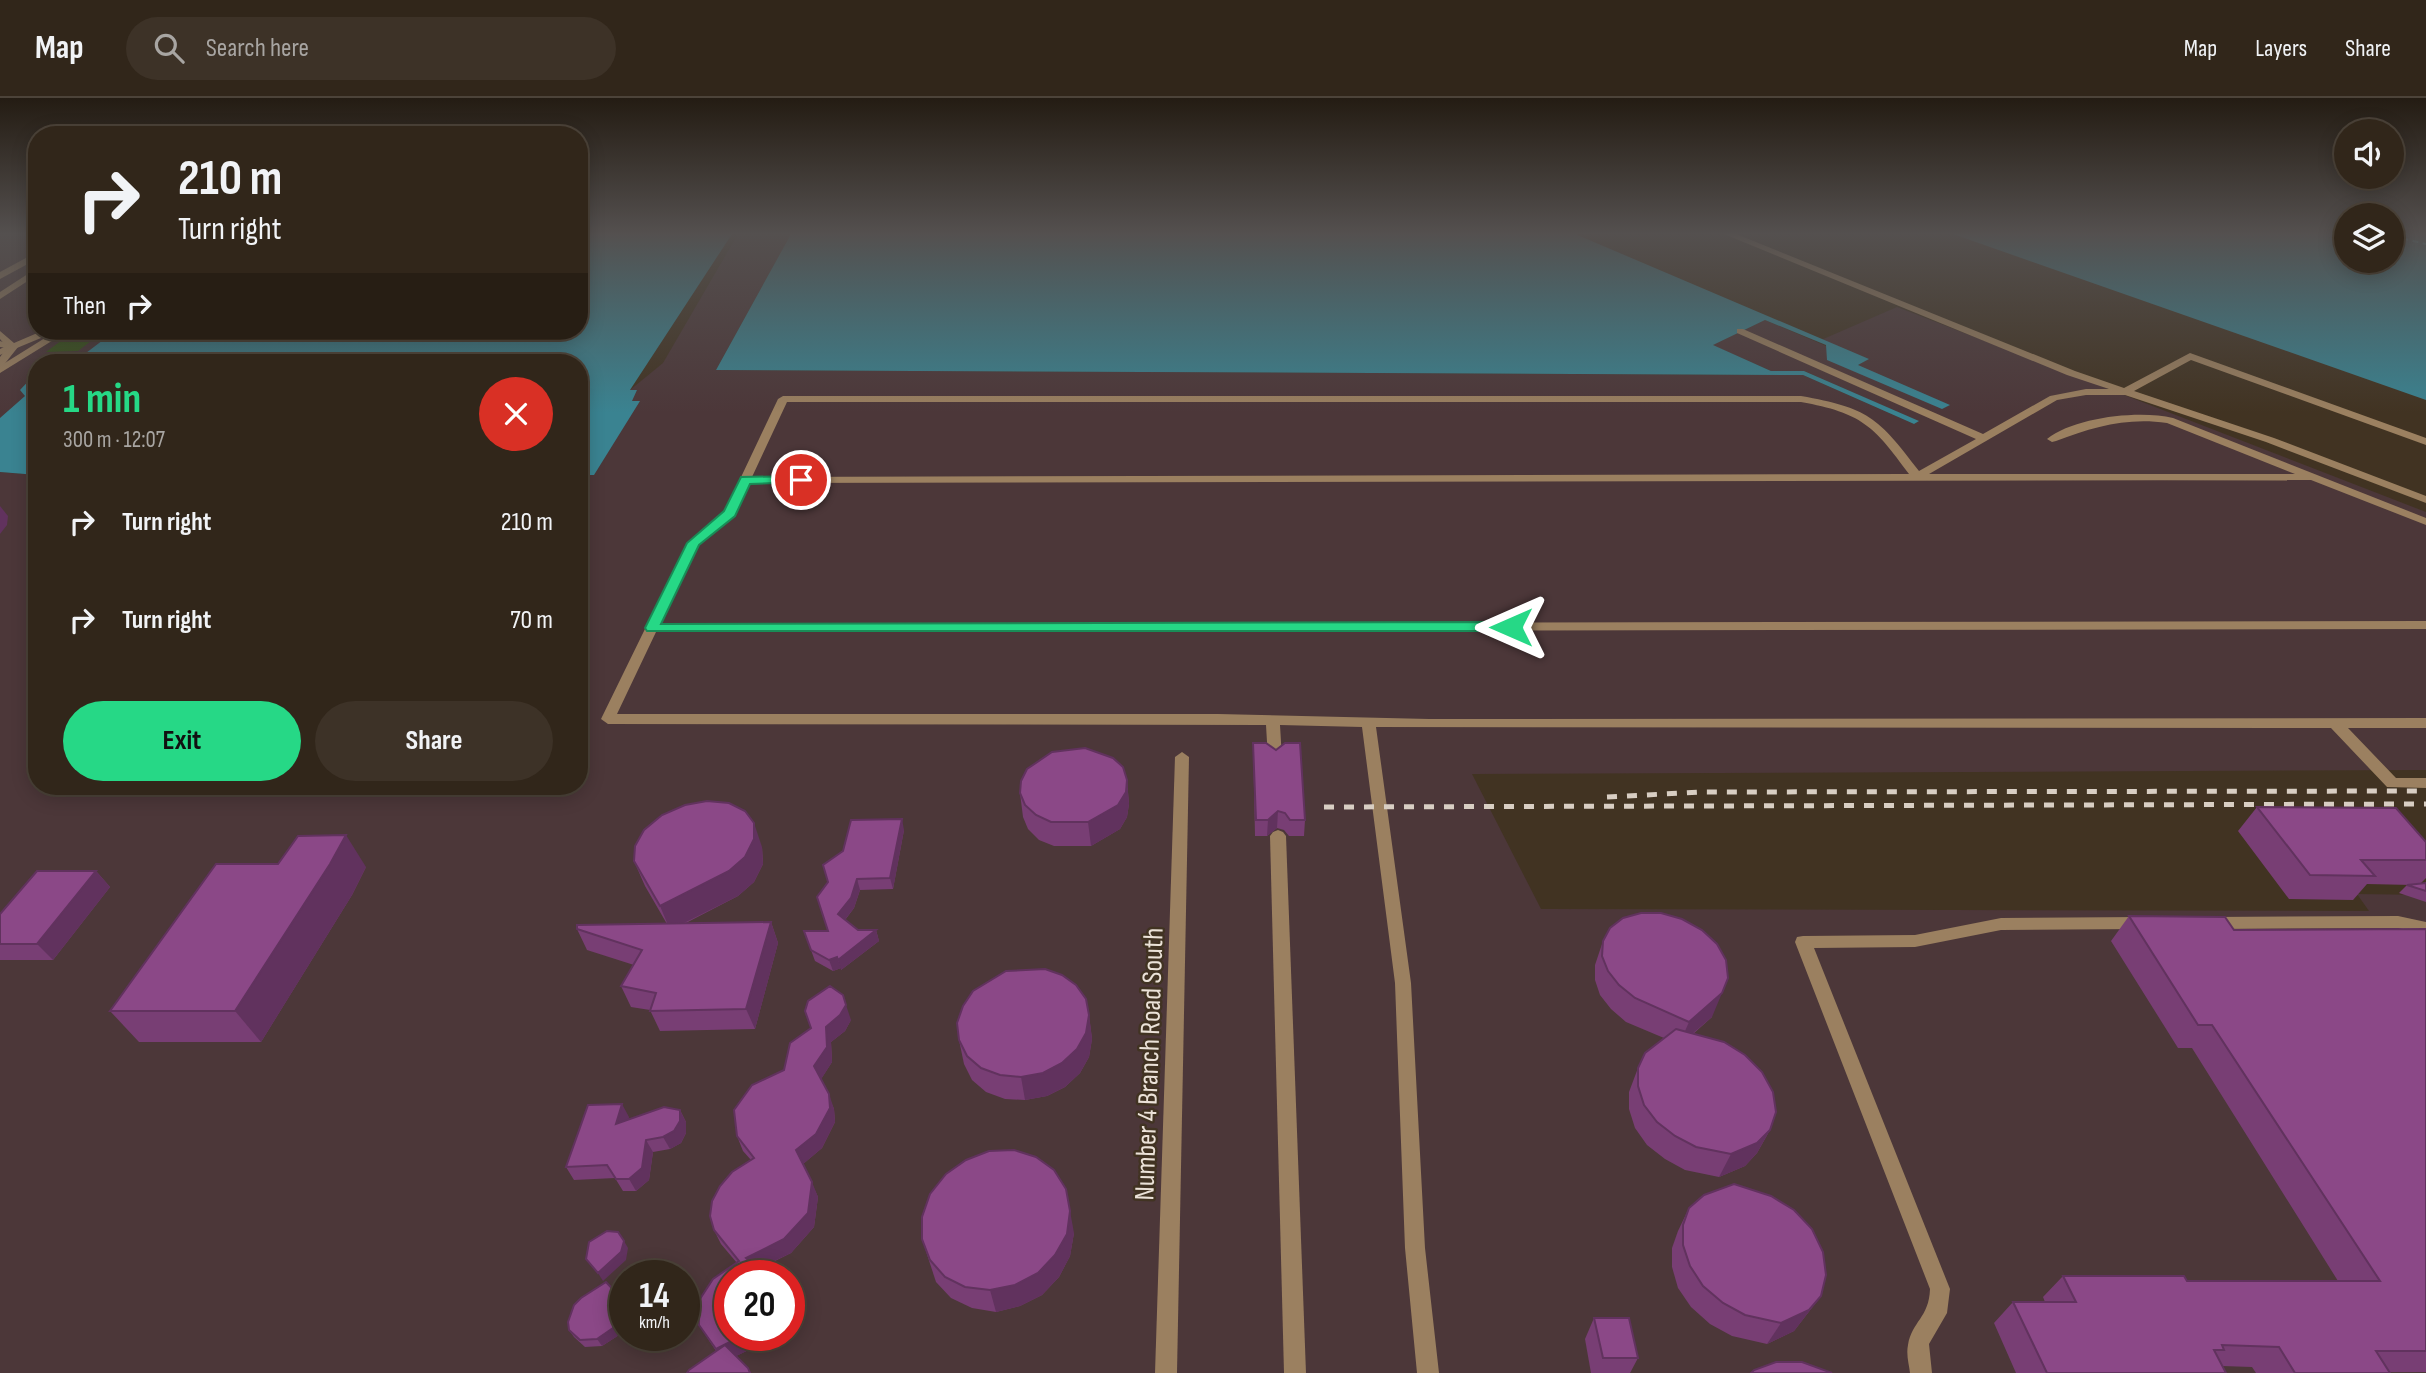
<!DOCTYPE html>
<meta charset="utf-8">
<style>
:root{--surface:#31261a;--page:#3d3227;--text:#f1f3f6;--muted:#a8a5a2;--line:#4c4339;--accent:#26d886}
body{margin:0;font-family:"Sofia Sans Condensed",sans-serif;background:var(--page);color:var(--text);height:100vh;display:flex;flex-direction:column;font-size:26px;white-space:nowrap}
*{box-sizing:border-box;margin:0}
p{font-size:23px;color:var(--muted)}
.icon{flex:none;width:38px;height:38px;fill:none;stroke:currentColor;stroke-width:2;stroke-linecap:round;stroke-linejoin:round}
.map{position:relative;flex:1;overflow:hidden}
.panel{position:absolute;left:28px;top:256px;width:560px;height:441px;display:flex;flex-direction:column;background:var(--surface);border-radius:28px;box-shadow:0 4px 18px #0003,0 0 0 2px var(--line)}
.panel>*{flex:none}
.guide{position:absolute;left:28px;top:28px;width:560px;height:214px;border-radius:28px;box-shadow:0 4px 18px #0003,0 0 0 2px var(--line);background:#31261a;color:var(--text);overflow:hidden}
.fabs{position:absolute;left:2334px;top:21px;display:grid;gap:14px}
.fabs a{display:grid;place-items:center;width:70px;height:70px;border-radius:50%;background:var(--surface);box-shadow:0 4px 18px #0003,0 0 0 2px var(--line);font-size:35px}
.speed{position:absolute;left:609px;top:1162px;display:flex;gap:14px;font-size:35px;font-weight:700;text-align:center}
.speed>*{display:grid;place-content:center;width:91px;height:91px;border-radius:50%;background:var(--surface);box-shadow:0 4px 18px #0003,0 0 0 2px var(--line);line-height:1}
.speed small{font-size:18px;font-weight:400}
.speed .limit{border:10px solid #d22;background:#fff;color:#111}
.pin{position:absolute;display:grid;place-items:center;width:60px;height:60px;color:#fff;margin:-30px;border:4px solid #fff;border-radius:50%;box-shadow:0 2px 7px #0007}
.me{position:absolute;width:77px;margin:-38px;rotate:270deg;stroke-linejoin:round;filter:drop-shadow(0 0 5px #0008)}
.turn{display:flex;align-items:center;gap:24px;height:147px;padding:0 35px;font-size:32px}
.turn .icon{width:91px;height:91px;stroke-width:2.5}
.turn b{display:block;font-size:49px;line-height:60px}
.then{display:flex;align-items:center;height:66px;padding:0 35px;background:#0003;gap:14px;font-size:26px}
.round{display:grid;place-items:center;flex:none;width:74px;height:74px;border-radius:37px;background:var(--page)}
.summary{display:flex;align-items:center;justify-content:space-between;height:119px;padding:0 35px}
h1{font-size:42px;font-weight:700;line-height:52px;color:var(--accent)}
.cta{display:flex;gap:14px;margin-top:auto;padding:14px 35px}
.cta a{flex:1;height:80px;border-radius:42px;background:var(--accent);color:#111;font-size:28px;font-weight:700;line-height:80px;text-align:center}
.cta a+a{background:var(--page);color:var(--text)}
ul{padding:0;list-style:none}
li{display:flex;align-items:center;gap:21px;height:98px;padding:0 35px}
li div{flex:1}
li b{display:block;font-size:26px}
li em{font-style:normal}
header{display:flex;align-items:center;gap:42px;box-sizing:border-box;height:98px;padding:0 35px;background:var(--surface);border-bottom:2px solid var(--line)}
header strong{font-size:33px}
nav{display:flex;gap:38px;margin-inline-start:auto;font-size:24px}
.search{width:490px;height:63px;background:var(--page);display:flex;align-items:center;gap:18px;box-sizing:border-box;padding:0 24px;border-radius:38px;color:var(--muted);font-size:26px}
.map>svg:first-child{display:block}
</style>
<header>
<strong>Map</strong>
<div class="search"><svg class="icon" aria-label="search" viewBox="0 0 24 24"><circle cx="10" cy="10" r="6"/><path d="M15 15l6 6"/></svg>Search here</div>
<nav><a>Map</a><a>Layers</a><a>Share</a></nav>
</header>
<div class="map">
<svg width="2426" height="1275" viewBox="0 0 2426 1275">
<rect width="100%" height="100%" fill="#413322"/>
<g fill="#4c3739" fill-rule="evenodd">
<polygon points="0,136 37,136 37,233 119,233 77,264 37,264 37,295 0,322"/>
<path d="M738 136H791L716 272 1803 277 1914 326 1918 323 1804 273H1771L1712 247 1765 222 1826 248 1858 267 1868 261 1821 242 1897 209 2426 414V672L1472 676 1541 811 2369 813 2357 796 2426 797V1275H0V374L37 377V688H579V377L594 376 639 303H631L636 292H630L663 265ZM625 1178H684V1237H625ZM730 1178H789V1237H730Z"/>
</g>
<polygon fill="#39561a" points="74,233 104,233 78,253 46,254"/>
<g fill="#3a8391">
<polygon points="579,136 732,136 630,292 637,292 632,303 640,303 594,377 579,377 579,264 54,264 82,258 115,233 579,233"/>
<polygon points="791,136 1575,136 1869,261 1858,267 1950,307 1942,311 1827,262 1826,247 1765,222 1713,247 1771,273 1804,273 1919,323 1914,326 1803,277 716,272"/>
<polygon points="1953,136 2347,136 2347,163 2392,163 2392,136 2426,136 2426,302"/>
<polygon points="37,274 37,377 0,374 0,320 25,298 20,292"/>
</g>
<g fill="none" stroke-linecap="round" stroke-linejoin="round">
<polyline stroke="#54e1fb" stroke-width="2" stroke-dasharray="6 4.5" stroke-linecap="butt" points="2392,138 2426,146"/>
<g fill="#9b8060" fill-rule="evenodd">
<path d="M1724 136H1736L2075 273 2124 290 2190 255 2426 340V347L2191 262 2134 293 2274 340 2426 398V405L2266 344 2125 297H2086L2057 302 1929 376H2295L2167 325C2127 319 2093 329 2056 343L2052 344 2047 341C2075 319 2139 312 2173 320L2426 420V427L2311 382 749 385 734 417 698 447 660 526 2426 523V531L656 534 617 616H1218L1429 621 2426 620V630H2348L2396 680H2426V690L2387 689 2331 630 1376 629 1411 885 1425 1150 1439 1275H1417L1405 1150 1395 885 1362 629 1280 627 1282 661 1275 666 1268 661 1266 627 608 626 601 621 687 445 725 413 778 301 783 298H1801C1868 310 1878 319 1919 373L1976 341 1737 235V231H1743L1983 336 2050 298 2086 291H2109L2067 277ZM787 304H1801C1862 315 1874 328 1909 376L752 379Z"/>
<polygon points="37,154 37,161 0,181 0,174"/>
<polygon points="37,170 37,177 0,201 0,194"/>
<polygon points="0,233 14,245 42,233 55,233 53,235 68,233 0,275 0,268 53,235 0,257 0,251 6,248 0,241"/>
<polygon points="1278,732 1283,734 1286,738 1306,1275 1284,1275 1270,738 1273,734"/>
<polygon points="2398,818 2426,824 2426,836 2398,830 2211,831 2205,829 2203,825 2205,821 2211,819"/>
<path d="M2142 819 2148 821 2150 825 2148 829 2142 831 2001 832 1915 849 1814 850 1950 1191 1947 1215 1929 1246 1932 1275H1910C1909 1266 1906 1257 1908 1247 1912 1223 1929 1220 1930 1191L1795 844 1797 839 1803 838 1915 837 2001 820Z"/>
</g>
<g fill="#9b8060" fill-rule="evenodd">
<polygon points="0,243 18,249 3,268 0,269 0,259 7,250 0,249"/>
<polygon points="1182,654 1189,659 1177,1275 1155,1275 1175,659"/>
</g>
<g stroke="#d8cec3" stroke-width="5" stroke-dasharray="10 10" stroke-linecap="butt">
<polyline points="1607,699 1702,694 2426,693"/>
<polyline points="1324,709 2426,706"/>
</g>
</g>
<g fill="#783e74">
<polygon points="1253,645 1305,722 1304,738 1289,738 1284,732 1277,730 1267,738 1255,738"/>
<polygon points="1127,682 1129,706 1127,719 1120,731 1091,748 1054,748 1039,742 1028,731 1023,719 1020,695"/>
<polygon points="2257,709 2426,744 2426,780 2421,785 2426,785 2426,804 2399,795 2407,787 2412,787 2367,786 2353,802 2289,801 2238,733"/>
<polygon points="904,732 893,791 860,792 854,810 845,822 858,832 876,832 879,843 841,872 841,870 833,873 815,863 804,833 828,833 828,784 823,767"/>
<polygon points="762,749 763,766 754,784 738,798 684,826 771,824 778,845 755,931 660,933 650,912 631,909 621,888 634,867 587,852 577,831 667,826 645,788 634,763"/>
<polygon points="366,769 352,797 261,944 139,944 110,913"/>
<polygon points="96,773 110,789 53,862 0,862 0,816"/>
<polygon points="2129,818 2234,832 2426,831 2426,1274 2389,1274 2390,1275 2256,1275 2252,1269 2222,1268 2226,1275 2016,1275 1994,1225 2013,1204 2045,1204 2043,1199 2063,1178 2187,1183 2338,1183 2192,950 2178,950 2111,843"/>
<polygon points="1603,843 1712,919 1693,936 1770,1032 1757,1055 1745,1068 1719,1079 1685,1072 1665,1061 1647,1047 1635,1030 1629,1011 1629,994 1638,970 1664,940 1626,924 1611,911 1600,897 1595,882 1595,867"/>
<polygon points="1089,917 1092,941 1089,959 1080,975 1065,989 1047,998 1025,1002 1005,1001 986,994 972,982 964,966 959,942"/>
<polygon points="851,922 845,933 831,944 832,964 821,981 834,1011 835,1024 822,1050 803,1066 818,1099 814,1129 791,1155 759,1171 759,1247 736,1258 748,1270 751,1275 687,1275 716,1253 699,1227 737,1165 721,1146 714,1132 751,1062 743,1053 737,1038 784,972"/>
<polygon points="680,1012 686,1024 686,1035 681,1045 670,1051 653,1054 649,1082 636,1093 623,1093 615,1080 574,1082 566,1069 629,1019 628,1021"/>
<polygon points="1689,1110 1821,1198 1794,1233 1767,1246 1732,1238 1710,1226 1691,1209 1678,1190 1672,1169 1672,1150 1678,1133"/>
<polygon points="1074,1135 1070,1158 1059,1179 1042,1197 1020,1208 996,1214 972,1210 951,1200 936,1184 922,1141"/>
<polygon points="620,1199 625,1205 625,1226 619,1237 602,1248 585,1249 574,1239 569,1232"/>
<polygon points="1594,1220 1638,1260 1630,1275 1591,1275 1585,1241"/>
</g>
<g fill="#61325e">
<polygon points="0,408 8,418 7,427 0,436"/>
<polygon points="1127,682 1129,706 1127,719 1120,731 1091,748 1088,724"/>
<polygon points="1278,713 1277,730 1267,738 1268,722"/>
<polygon points="902,721 904,732 893,791 890,780"/>
<polygon points="754,725 762,749 763,766 754,784 738,798 670,832 660,808"/>
<polygon points="346,737 366,769 352,797 261,944 235,913"/>
<polygon points="96,773 110,789 53,862 37,846"/>
<polygon points="857,781 860,792 854,810 841,827 838,816"/>
<polygon points="771,824 778,845 755,931 746,911"/>
<polygon points="876,832 879,843 841,872 838,862"/>
<polygon points="837,859 841,870 833,873 829,862"/>
<polygon points="1722,895 1712,919 1679,947 1689,924"/>
<polygon points="846,907 851,922 845,933 831,944 832,964 820,983 814,968 826,929"/>
<polygon points="1089,917 1092,941 1089,959 1080,975 1065,989 1047,998 1025,1002 1021,979"/>
<polygon points="829,996 834,1011 835,1024 822,1050 802,1067 796,1052"/>
<polygon points="622,1006 629,1019 623,1038 616,1026"/>
<polygon points="680,1012 686,1024 686,1035 681,1045 670,1051 663,1039"/>
<polygon points="1770,1032 1757,1055 1745,1068 1719,1079 1731,1056"/>
<polygon points="646,1042 653,1054 649,1082 636,1093 629,1081"/>
<polygon points="812,1084 818,1099 814,1129 791,1155 753,1173 746,1160"/>
<polygon points="1070,1113 1074,1135 1070,1158 1059,1179 1042,1197 1020,1208 996,1214 990,1192"/>
<polygon points="624,1143 628,1150 626,1162 603,1183 598,1175"/>
<polygon points="1821,1198 1794,1233 1767,1246 1781,1225"/>
<polygon points="620,1199 625,1205 625,1226 619,1237 602,1248 597,1241"/>
<polygon points="744,1237 767,1237 759,1247 724,1264 716,1251"/>
</g>
<g fill="#8b4887" stroke="#61325e" stroke-width="2">
<polygon points="1253,645 1266,645 1276,652 1285,645 1300,645 1305,722 1290,722 1285,715 1278,713 1268,722 1256,722"/>
<polygon points="1085,650 1113,660 1123,669 1127,682 1126,694 1118,707 1088,724 1051,724 1036,717 1025,707 1020,695 1021,683 1027,671 1052,654"/>
<polygon points="707,703 729,705 745,713 754,725 754,741 745,759 729,773 660,808 634,763 635,748 644,732 662,717 685,707"/>
<polygon points="2257,709 2396,710 2426,744 2426,762 2361,762 2375,778 2310,777"/>
<polygon points="902,721 890,780 857,781 851,800 838,816 858,832 876,832 838,862 837,859 829,862 811,852 804,833 828,833 817,799 828,784 823,767 843,753 851,722"/>
<polygon points="346,737 330,766 235,913 110,913 216,766 278,766 298,738"/>
<polygon points="37,773 96,773 37,846 0,846 0,816"/>
<polygon points="2426,785 2426,793 2407,787"/>
<polygon points="1641,815 1661,815 1682,821 1702,832 1717,846 1726,862 1728,880 1722,895 1689,924 1635,900 1619,887 1608,873 1602,858 1603,843 1610,830 1623,820"/>
<polygon points="2129,818 2225,819 2234,832 2426,831 2426,1253 2376,1253 2390,1275 2295,1275 2279,1249 2222,1247 2224,1252 2214,1252 2226,1275 2047,1275 2013,1204 2076,1204 2063,1178 2184,1178 2187,1183 2380,1183 2212,927 2198,927"/>
<polygon points="771,824 746,911 650,913 656,895 621,888 642,852 577,831 577,827"/>
<polygon points="1045,871 1062,877 1076,887 1086,901 1089,917 1086,935 1077,951 1062,965 1043,975 1021,979 1000,977 981,970 967,958 959,942 957,925 963,908 973,893 1006,873"/>
<polygon points="830,888 843,897 846,907 840,917 826,929 827,949 814,968 829,996 830,1010 816,1036 796,1052 812,1084 808,1115 784,1141 746,1160 767,1178 730,1178 730,1237 744,1237 716,1251 699,1227 698,1204 713,1181 739,1163 714,1132 710,1118 712,1103 720,1088 732,1074 754,1060 737,1038 734,1012 752,987 784,972 790,945 811,930 805,913 808,903"/>
<polygon points="1676,931 1724,944 1745,957 1762,974 1773,994 1776,1014 1770,1032 1757,1045 1731,1056 1696,1049 1675,1038 1657,1024 1644,1007 1638,988 1638,970 1645,955"/>
<polygon points="622,1006 616,1026 664,1009 680,1012 680,1023 674,1033 663,1039 646,1042 642,1070 629,1081 616,1081 607,1067 566,1069 588,1007"/>
<polygon points="1014,1052 1036,1059 1054,1072 1066,1091 1070,1113 1067,1136 1055,1157 1038,1175 1015,1187 990,1192 965,1189 945,1179 930,1162 922,1141 922,1119 930,1096 946,1076 966,1062 989,1053"/>
<polygon points="1734,1086 1771,1098 1794,1112 1812,1131 1823,1154 1826,1177 1821,1198 1809,1212 1781,1225 1745,1217 1723,1205 1703,1188 1690,1168 1683,1147 1683,1127 1689,1110 1704,1097"/>
<polygon points="607,1133 618,1134 624,1143 621,1154 598,1175 586,1161 589,1144"/>
<polygon points="606,1184 620,1199 622,1214 613,1230 597,1241 580,1242 569,1232 568,1224 574,1207 581,1200"/>
<polygon points="1594,1220 1629,1220 1638,1260 1603,1260"/>
<polygon points="725,1247 748,1270 750,1275 687,1275 689,1272"/>
<polygon points="1776,1264 1802,1264 1832,1275 1751,1275 1754,1272"/>
</g>
<linearGradient id="sky" x2="0" y2="1"><stop stop-color="#241c13"/><stop offset="0.43" stop-color="#54504f"/><stop offset="1" stop-color="#54504f" stop-opacity="0"/></linearGradient>
<rect width="2426" height="315" fill="url(#sky)"/>
<polygon fill="#26d886" stroke="#198c57" stroke-width="2" points="801,378 808,382 806,384 750,386 735,418 699,447 661,526 1511,524 1518,529 1511,533 647,533 645,530 687,445 724,413 741,379"/>
<g text-anchor="middle" stroke-width="5" stroke-linejoin="round" paint-order="stroke">
<g font-size="28" fill="#ebe2d8" stroke="#413322">
<text transform="translate(1148 966) rotate(-88)" y="10">Number 4 Branch Road South</text>
</g>
</g>
</svg>
<div class="fabs">
<a><svg class="icon" aria-label="sound" viewBox="0 0 24 24"><path d="M4 9h4l5-4v14l-5-4H4zM17 9q2 3 0 6"/></svg></a>
<a><svg class="icon" aria-label="layers" viewBox="0 0 24 24"><path d="M12 4l9 5-9 5-9-5zM3 14l9 5 9-5"/></svg></a>
</div>
<div class="speed"><div>14<small>km/h</small></div><div class="limit">20</div></div>
<div class="pin" style="left:801px;top:382px;background:#d93025"><svg class="icon" aria-label="arrive" viewBox="0 0 24 24"><path d="M6 21V4h12l-3 4 3 4H6"/></svg></div>
<svg class="me" style="left:1511px;top:529px" viewBox="-20 -20 40 40"><path d="M0-17L14 15 0 8-14 15z" fill="#26d886" stroke="#fff" stroke-width="4"/></svg>
<div class="guide">
<div class="turn"><svg class="icon" aria-label="right" viewBox="0 0 24 24"><path d="M7 20v-9h11M14 6l5 5-5 5"/></svg><div><b>210 m</b>Turn right</div></div>
<div class="then">Then<svg class="icon" aria-label="right" viewBox="0 0 24 24"><path d="M7 20v-9h11M14 6l5 5-5 5"/></svg></div>
</div>
<section class="panel">
<div class="summary"><div><h1>1 min</h1><p>300 m · 12:07</p></div><a class="round" style="background:#d93025;color:#fff"><svg class="icon" aria-label="close" viewBox="0 0 24 24"><path d="M6 6l12 12M18 6L6 18"/></svg></a></div>
<ul>
<li><svg class="icon" aria-label="right" viewBox="0 0 24 24"><path d="M7 20v-9h11M14 6l5 5-5 5"/></svg><div><b>Turn right</b></div><em>210 m</em></li>
<li><svg class="icon" aria-label="right" viewBox="0 0 24 24"><path d="M7 20v-9h11M14 6l5 5-5 5"/></svg><div><b>Turn right</b></div><em>70 m</em></li>
</ul>
<div class="cta"><a>Exit</a><a>Share</a></div>
</section>
</div>
